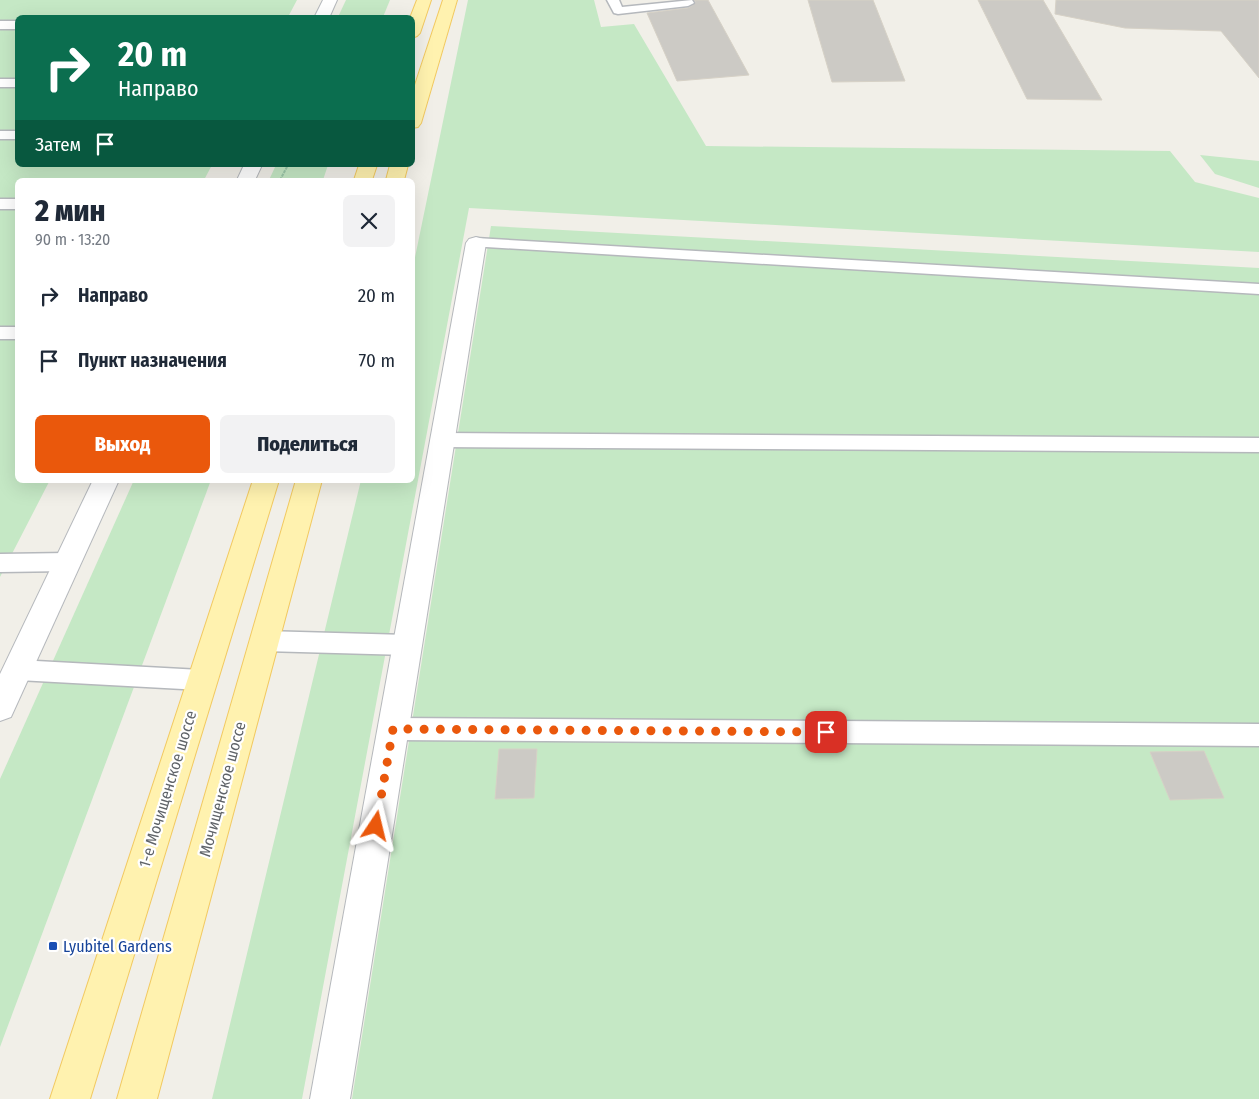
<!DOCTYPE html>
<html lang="ru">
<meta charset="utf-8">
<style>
:root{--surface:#fff;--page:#f2f2f3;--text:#1f2937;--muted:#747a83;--accent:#ea580c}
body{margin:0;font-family:"Fira Sans Condensed",sans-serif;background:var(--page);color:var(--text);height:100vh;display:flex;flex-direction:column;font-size:19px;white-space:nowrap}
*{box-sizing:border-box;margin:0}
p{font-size:16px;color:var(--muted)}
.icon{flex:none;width:28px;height:28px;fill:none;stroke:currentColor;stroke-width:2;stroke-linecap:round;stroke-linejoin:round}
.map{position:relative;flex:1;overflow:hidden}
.drawer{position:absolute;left:15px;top:178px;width:400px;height:305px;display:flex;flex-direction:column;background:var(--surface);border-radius:8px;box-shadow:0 5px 20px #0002}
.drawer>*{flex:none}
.guide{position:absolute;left:15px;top:15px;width:400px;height:152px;border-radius:8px;box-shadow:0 5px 20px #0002;background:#0b6e4f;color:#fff;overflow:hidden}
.pin{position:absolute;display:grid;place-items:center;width:42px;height:42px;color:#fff;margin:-21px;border-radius:10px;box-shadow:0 2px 8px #0006}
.me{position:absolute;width:55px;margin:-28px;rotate:10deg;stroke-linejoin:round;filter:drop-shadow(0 0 4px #0008)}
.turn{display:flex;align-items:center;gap:18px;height:105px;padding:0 20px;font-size:22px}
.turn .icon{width:65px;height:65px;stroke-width:2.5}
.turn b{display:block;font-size:35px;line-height:42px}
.then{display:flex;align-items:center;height:48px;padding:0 20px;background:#0003;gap:10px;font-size:19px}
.round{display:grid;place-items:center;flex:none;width:52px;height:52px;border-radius:8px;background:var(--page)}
.headline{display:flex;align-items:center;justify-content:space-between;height:85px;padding:0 20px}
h1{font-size:30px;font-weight:800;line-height:38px}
.primary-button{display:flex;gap:10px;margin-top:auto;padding:10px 20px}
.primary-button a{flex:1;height:58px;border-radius:8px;background:var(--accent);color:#fff;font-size:20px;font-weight:800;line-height:58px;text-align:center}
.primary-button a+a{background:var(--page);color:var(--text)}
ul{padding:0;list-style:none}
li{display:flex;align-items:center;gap:15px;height:65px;padding:0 20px}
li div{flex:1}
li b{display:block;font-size:19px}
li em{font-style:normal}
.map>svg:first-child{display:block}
</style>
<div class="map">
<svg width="1259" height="1099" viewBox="0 0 1259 1099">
<rect width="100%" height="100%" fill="#f1efe8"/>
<g fill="#c5e8c5">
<polygon points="0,0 297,0 288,17 18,18 18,165 212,165 204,180 18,180 18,480 50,480 0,577"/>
<polygon points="346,0 390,0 383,17 338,17"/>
<polygon points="468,0 594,0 601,27 634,24 706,146 1170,151 1195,182 1259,198 1259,252 469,208 302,1099 212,1099 361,480 412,480 413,267"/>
<polygon points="1200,155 1259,161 1259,188 1215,174"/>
<polygon points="276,165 328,165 323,180 269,180"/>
<polygon points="491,226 1259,268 1259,1099 352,1099"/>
<polygon points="134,480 211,480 0,1047 0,779"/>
</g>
<g fill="#cccac5" stroke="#d6d1c6">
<polygon points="694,0 708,0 749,75 677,81 647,13 688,8 696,3"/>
<polygon points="808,0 873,0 905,81 832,82"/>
<polygon points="978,0 1043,0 1102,100 1027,99"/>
<polygon points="1056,0 1259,0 1259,78 1221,31 1125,28 1055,14"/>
<polygon points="499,749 537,749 534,798 495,799"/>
<polygon points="1204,751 1224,798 1170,800 1150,752"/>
</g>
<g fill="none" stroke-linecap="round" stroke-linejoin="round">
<g stroke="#b5b8bc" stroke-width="3">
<g id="lane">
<polygon points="607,0 619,0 622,7 692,0 694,3 688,6 618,14 614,13"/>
<rect x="0" y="21" width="18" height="8"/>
<rect x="0" y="79" width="18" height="8"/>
<rect x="0" y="131" width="18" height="8"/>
<rect x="0" y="199" width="18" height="10"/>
<polygon points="476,238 1259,284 1259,294 470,246 468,243 470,240"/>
<rect x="0" y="327" width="18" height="12"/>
<polygon points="442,433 1259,438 1259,452 442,447 435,445 432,440 435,435"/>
<polygon points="68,553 76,556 79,562 76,568 68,571 0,572 0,554"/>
<polygon points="264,631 407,635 415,638 418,645 415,652 407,655 264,651 256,648 253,641 256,634"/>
<polygon points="18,660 201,670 209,673 213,680 209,687 201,690 18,680 10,677 6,670 10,663"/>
<polygon points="393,718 1259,724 1259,746 393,740 384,737 381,729 384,721"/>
</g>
</g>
<g stroke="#b5b8bc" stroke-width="2">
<g id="street">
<polygon points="323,0 337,0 329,18 314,18"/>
<polygon points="244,165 262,165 255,180 237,180"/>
<polygon points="476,237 483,239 486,243 350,1099 310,1099 466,243 469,239"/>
<polygon points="93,480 119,480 11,717 0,721 0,674"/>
</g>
</g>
<g stroke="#f2c960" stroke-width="2">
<g id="primary">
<polygon points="417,0 431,0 420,33 417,36 412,38 412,18 410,18"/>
<polygon points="443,0 457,0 421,123 418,127 412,128 412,94"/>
<polygon points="359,165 377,165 372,180 354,180"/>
<polygon points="390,165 408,165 404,180 386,180"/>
<polygon points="253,480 279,480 90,1099 50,1099"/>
<polygon points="296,480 322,480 157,1099 117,1099"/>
</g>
</g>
<polyline stroke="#9cc7a9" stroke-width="2" stroke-dasharray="3 1" stroke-linecap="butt" points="280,180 288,165"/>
<use href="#lane" fill="#fff" fill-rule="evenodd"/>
<use href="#street" fill="#fff" fill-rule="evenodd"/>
<use href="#primary" fill="#fff2af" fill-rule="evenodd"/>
</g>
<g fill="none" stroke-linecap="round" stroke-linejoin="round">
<polyline stroke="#ea580c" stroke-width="9" stroke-dasharray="0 16.2" points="376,826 393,729 826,732"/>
</g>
<rect fill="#1a4fb4" stroke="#fff" stroke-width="2" x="48" y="941" width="10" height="10" rx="2.5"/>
<g text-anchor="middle" stroke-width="4.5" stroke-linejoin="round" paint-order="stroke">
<g font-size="16" fill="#5f6368" stroke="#fff">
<text transform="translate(167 789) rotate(-73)" y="6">1-е Мочищенское шоссе</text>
<text transform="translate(222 789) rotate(-75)" y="6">Мочищенское шоссе</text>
</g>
<g font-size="16" fill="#164399" stroke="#fff" text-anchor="start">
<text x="63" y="952">Lyubitel Gardens</text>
</g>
</g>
</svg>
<div class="pin" style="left:826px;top:732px;background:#d93025"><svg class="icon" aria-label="arrive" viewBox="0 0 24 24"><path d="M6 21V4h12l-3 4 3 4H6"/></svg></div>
<svg class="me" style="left:376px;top:826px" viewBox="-20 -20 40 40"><path d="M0-17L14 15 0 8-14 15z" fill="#ea580c" stroke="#fff" stroke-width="4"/></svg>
<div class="guide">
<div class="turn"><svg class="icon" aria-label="right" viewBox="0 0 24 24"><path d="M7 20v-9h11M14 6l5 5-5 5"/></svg><div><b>20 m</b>Направо</div></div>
<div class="then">Затем<svg class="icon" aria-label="arrive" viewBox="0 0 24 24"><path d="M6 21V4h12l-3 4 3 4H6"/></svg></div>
</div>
<section class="drawer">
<div class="headline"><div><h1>2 мин</h1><p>90 m · 13:20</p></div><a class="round"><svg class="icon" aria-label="close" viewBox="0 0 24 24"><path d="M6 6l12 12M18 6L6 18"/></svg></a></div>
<ul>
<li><svg class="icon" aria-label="right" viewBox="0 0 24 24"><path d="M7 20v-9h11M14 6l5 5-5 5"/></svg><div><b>Направо</b></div><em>20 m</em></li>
<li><svg class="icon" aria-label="arrive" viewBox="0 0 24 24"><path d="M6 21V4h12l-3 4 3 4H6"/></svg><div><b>Пункт назначения</b></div><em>70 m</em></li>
</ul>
<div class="primary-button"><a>Выход</a><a>Поделиться</a></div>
</section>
</div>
